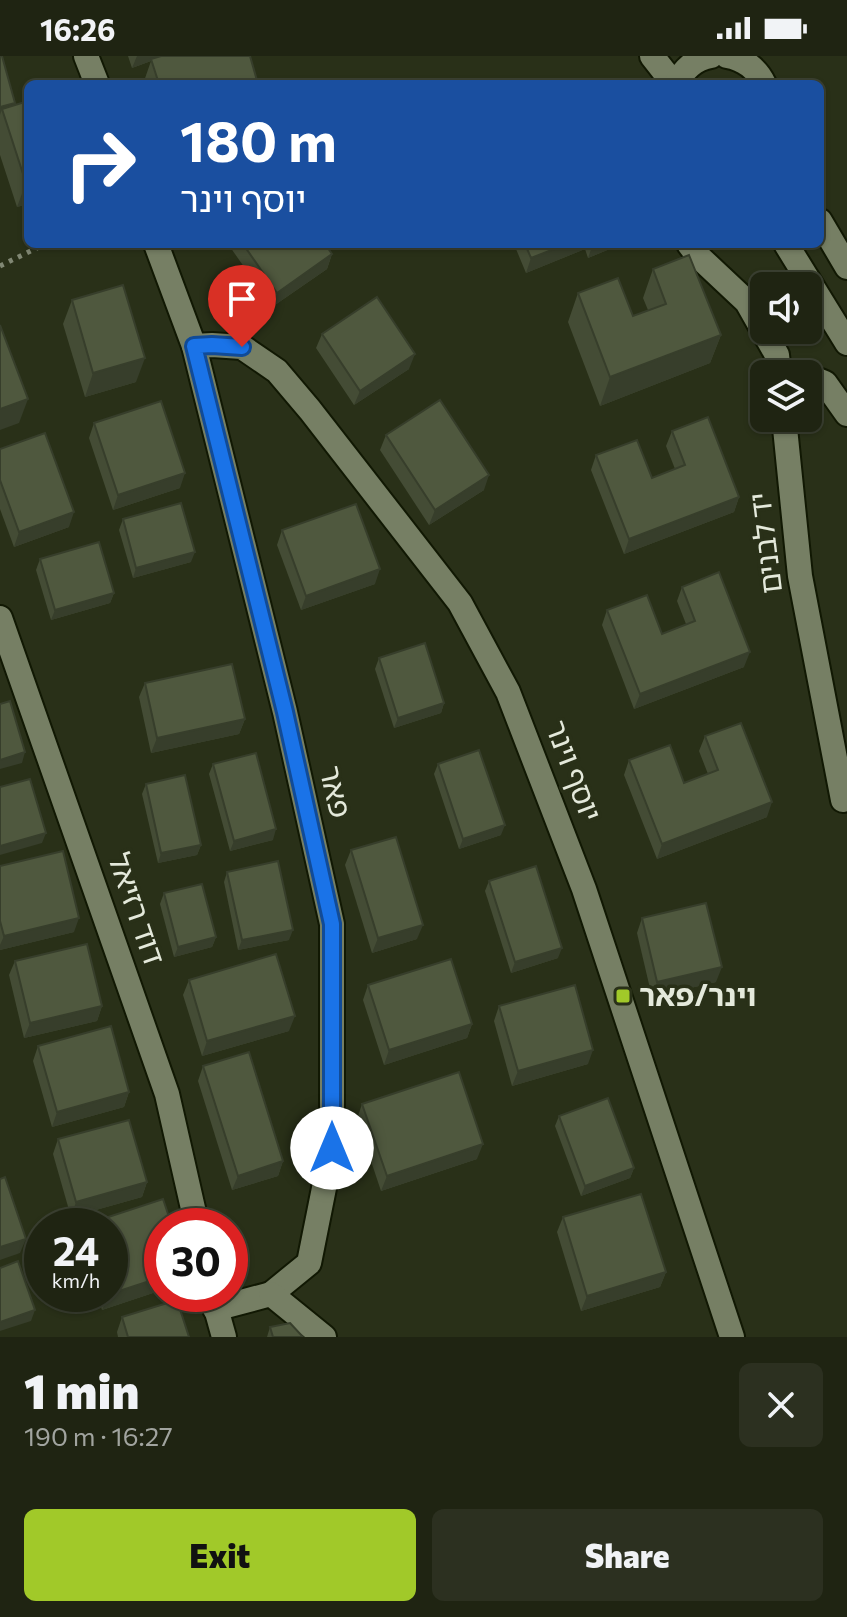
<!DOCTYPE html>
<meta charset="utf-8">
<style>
:root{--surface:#1f2412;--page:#2c3020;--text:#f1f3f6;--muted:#a1a49f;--line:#3c4132;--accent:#a1c929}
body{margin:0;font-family:Commissioner,"Noto Sans Hebrew",sans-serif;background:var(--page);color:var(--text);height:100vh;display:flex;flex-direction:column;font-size:30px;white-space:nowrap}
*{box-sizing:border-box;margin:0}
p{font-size:26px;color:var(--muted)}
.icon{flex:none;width:44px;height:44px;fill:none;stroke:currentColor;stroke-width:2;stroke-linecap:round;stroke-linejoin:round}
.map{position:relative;height:1281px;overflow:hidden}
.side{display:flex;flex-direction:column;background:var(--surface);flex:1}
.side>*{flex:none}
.top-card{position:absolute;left:24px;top:24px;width:800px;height:168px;border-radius:12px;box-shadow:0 2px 6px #0004,0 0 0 2px var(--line);background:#1a4fa0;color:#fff;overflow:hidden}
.controls{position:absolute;left:750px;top:216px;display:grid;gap:16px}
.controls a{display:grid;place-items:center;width:72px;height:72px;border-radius:12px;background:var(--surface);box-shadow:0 2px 6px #0004,0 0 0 2px var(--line);font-size:40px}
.speed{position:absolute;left:24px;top:1152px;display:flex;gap:16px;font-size:40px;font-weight:700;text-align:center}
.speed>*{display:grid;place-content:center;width:104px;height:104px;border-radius:50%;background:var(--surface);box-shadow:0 2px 6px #0004,0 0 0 2px var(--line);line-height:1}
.speed small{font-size:20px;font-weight:400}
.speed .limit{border:12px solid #d22;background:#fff;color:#111}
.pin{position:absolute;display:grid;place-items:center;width:68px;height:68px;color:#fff;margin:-82px -34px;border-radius:50% 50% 50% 0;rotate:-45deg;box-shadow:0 0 8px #0007}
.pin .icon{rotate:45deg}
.me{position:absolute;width:88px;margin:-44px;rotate:0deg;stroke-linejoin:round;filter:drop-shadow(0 0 6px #0008)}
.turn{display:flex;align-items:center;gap:28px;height:168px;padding:0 24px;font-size:36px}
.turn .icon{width:104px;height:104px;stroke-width:2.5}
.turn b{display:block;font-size:56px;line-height:68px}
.round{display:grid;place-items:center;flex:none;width:84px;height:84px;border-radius:12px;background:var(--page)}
.head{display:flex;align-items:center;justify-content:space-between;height:136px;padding:0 24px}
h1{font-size:48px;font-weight:800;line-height:60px}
.cta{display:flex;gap:16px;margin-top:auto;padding:16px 24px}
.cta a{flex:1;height:92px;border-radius:12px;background:var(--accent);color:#111;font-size:32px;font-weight:800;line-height:92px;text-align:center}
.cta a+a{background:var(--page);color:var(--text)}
.status{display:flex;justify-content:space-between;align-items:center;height:56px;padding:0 40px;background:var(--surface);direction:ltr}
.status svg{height:22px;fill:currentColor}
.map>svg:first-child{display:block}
</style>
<div class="status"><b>16:26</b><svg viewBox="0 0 49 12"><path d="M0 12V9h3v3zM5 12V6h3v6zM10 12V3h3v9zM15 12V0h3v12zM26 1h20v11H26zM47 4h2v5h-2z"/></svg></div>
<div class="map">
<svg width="847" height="1281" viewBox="0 0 847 1281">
<rect width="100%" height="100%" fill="#293018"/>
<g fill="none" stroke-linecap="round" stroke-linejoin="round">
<g stroke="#111803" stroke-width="28">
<g id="minor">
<polyline points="86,0 97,28"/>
<polyline points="652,0 674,28"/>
<path d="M727 0C744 3 757 13 764 28"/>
<path d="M676 28C684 13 694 3 711 0"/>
<polyline points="820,165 847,211"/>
<polyline points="156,188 194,290 285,656 332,868 332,1092 309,1207 271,1238 215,1253"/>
<polyline points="689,188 698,200 747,246 777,299 779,318"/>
<polyline points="786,188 847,287"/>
<polyline points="194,290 212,289 242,291 277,315 310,354 460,547 508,636 584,833 732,1281"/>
<polyline points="808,320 825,327 847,358"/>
<polyline points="784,362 800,520 843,744"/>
<polyline points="0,562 167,1038 197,1170"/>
<polyline points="212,1238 224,1281"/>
<polyline points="271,1238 324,1281"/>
</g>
</g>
<polyline stroke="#808773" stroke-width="5" stroke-dasharray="4 6" stroke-linecap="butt" points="0,210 45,188"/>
<use href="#minor" stroke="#767f64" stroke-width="24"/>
</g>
<g fill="#444c35">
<polygon points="0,0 14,49 28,45 28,148 17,151 0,99"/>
<polygon points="128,0 250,0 258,28 143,28 151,5 132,12"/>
<polygon points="228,188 325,188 332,198 327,213 272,251"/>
<polygon points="518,188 618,188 617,190 588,202 585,193 526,217 516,193"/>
<polygon points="653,213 721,279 710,307 600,350 568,266 578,237 633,260 648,254 643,242"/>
<polygon points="72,244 136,326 85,341 63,268"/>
<polygon points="322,278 409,313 354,349 316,292"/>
<polygon points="94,367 180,432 113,454 89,382"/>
<polygon points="672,375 739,441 734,456 624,498 591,414 596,399 652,422 675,413 666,390"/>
<polygon points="386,379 484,434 429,469 380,394"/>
<polygon points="0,393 69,471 14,491 0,453"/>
<polygon points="123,463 191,506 133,522 119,474"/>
<polygon points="282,474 375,528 301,554 277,489"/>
<polygon points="40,503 114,537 110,547 51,564 36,514"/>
<polygon points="682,531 744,611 634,653 602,569 607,554 662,578 686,568 677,545"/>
<polygon points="379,602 444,647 441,657 394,672 375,613"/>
<polygon points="145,627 245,663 239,678 151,697 139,641"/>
<polygon points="705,680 767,761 657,803 624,719 629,704 684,727 708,718 699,695"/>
<polygon points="213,708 273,784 230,795 209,718"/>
<polygon points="438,708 501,779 459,793 434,718"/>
<polygon points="146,728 201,789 197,799 158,807 142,738"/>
<polygon points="351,794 417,883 372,897 345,809"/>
<polygon points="0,810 74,876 0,894"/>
<polygon points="227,816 289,884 238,894 224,826"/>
<polygon points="489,825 558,902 511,917 485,835"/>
<polygon points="164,837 216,881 212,891 174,901 160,848"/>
<polygon points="642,862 716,926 652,941 637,877"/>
<polygon points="15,905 102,950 97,965 24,982 9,919"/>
<polygon points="189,924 289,975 202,1000 183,939"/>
<polygon points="368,929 472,968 467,982 384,1009 363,944"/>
<polygon points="499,950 588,1008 512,1030 494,965"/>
<polygon points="38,990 129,1036 124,1051 52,1071 33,1005"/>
<polygon points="203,1010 283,1105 278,1120 232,1134 198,1025"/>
<polygon points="362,1048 477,1103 381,1135 357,1063"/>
<polygon points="559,1060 634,1112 630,1122 581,1140 555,1070"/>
<polygon points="58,1083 147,1126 142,1141 71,1161 53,1098"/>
<polygon points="563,1161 666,1216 660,1231 581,1255 557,1176"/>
<polygon points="84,1169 162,1170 162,1234 102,1254 97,1238 110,1238 110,1170"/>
<polygon points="122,1261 189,1281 118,1281 117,1276"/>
<polygon points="270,1271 303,1281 267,1281"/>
</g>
<g fill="#373e2b">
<polygon points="137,0 164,0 151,3 151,5 132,12"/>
<polygon points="15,47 10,62 2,53 0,59 0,51"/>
<polygon points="26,127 28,127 28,148 17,151"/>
<polygon points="567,188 587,188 585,193 526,217 531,202"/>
<polygon points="593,188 618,188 617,190 588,202"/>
<polygon points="332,198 327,213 272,251 277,237"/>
<polygon points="721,279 710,307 600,350 610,321"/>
<polygon points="415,298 409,313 354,349 360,335"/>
<polygon points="145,302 136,326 85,341 93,317"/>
<polygon points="28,343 19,367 0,374 0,353"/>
<polygon points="185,417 180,432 113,454 118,439"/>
<polygon points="489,419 484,434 429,469 435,454"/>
<polygon points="739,441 734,456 624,498 629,483"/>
<polygon points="74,456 69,471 14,491 19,476"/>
<polygon points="195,496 191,506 133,522 136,512"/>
<polygon points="380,513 375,528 301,554 306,540"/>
<polygon points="114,537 110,547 51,564 55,554"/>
<polygon points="750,596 744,611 634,653 640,638"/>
<polygon points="444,647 441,657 394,672 398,662"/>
<polygon points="245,663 239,678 151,697 157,682"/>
<polygon points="25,696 22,707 0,713 0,704"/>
<polygon points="772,746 767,761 657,803 662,788"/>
<polygon points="505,769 501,779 459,793 463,783"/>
<polygon points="276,773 273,784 230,795 234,785"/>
<polygon points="46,777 42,787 0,799 0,790"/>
<polygon points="201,789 197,799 158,807 161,797"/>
<polygon points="79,862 74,876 0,894 0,889 4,880"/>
<polygon points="423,869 417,883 372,897 378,882"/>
<polygon points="293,874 289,884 238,894 242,884"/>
<polygon points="216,881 212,891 174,901 178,891"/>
<polygon points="562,892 558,902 511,917 515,906"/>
<polygon points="722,911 716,926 652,941 657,926"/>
<polygon points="102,950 97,965 24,982 30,967"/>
<polygon points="295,960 289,975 202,1000 207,985"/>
<polygon points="472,968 467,982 384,1009 389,994"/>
<polygon points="593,994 588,1008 512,1030 518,1015"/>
<polygon points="129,1036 124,1051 52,1071 57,1056"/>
<polygon points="483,1088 477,1103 381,1135 387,1120"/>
<polygon points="283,1105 278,1120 232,1134 238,1120"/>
<polygon points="634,1112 630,1122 581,1140 585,1130"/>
<polygon points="147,1126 142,1141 71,1161 76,1146"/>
<polygon points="26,1183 20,1197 0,1204 0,1191"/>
<polygon points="666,1216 660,1231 581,1255 587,1240"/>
<polygon points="162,1221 162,1234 102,1254 108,1239"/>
<polygon points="35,1254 31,1265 0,1275 0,1266"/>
</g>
<g fill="#4f583e" stroke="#373e2b" stroke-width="2">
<polygon points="0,0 2,0 15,47 0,51"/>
<polygon points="161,0 250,0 258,28 159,28 151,3"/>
<polygon points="28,45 28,127 26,127 2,53"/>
<polygon points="243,188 325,188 332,198 277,237"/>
<polygon points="525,188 567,188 531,202"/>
<polygon points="689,199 721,279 610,321 578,237 618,222 633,260 666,248 653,213"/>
<polygon points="123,229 145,302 93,317 72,244"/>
<polygon points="377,241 415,298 360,335 322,278"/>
<polygon points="0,269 28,343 0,353"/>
<polygon points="440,344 489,419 435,454 386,379"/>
<polygon points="161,345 185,417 118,439 94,367"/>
<polygon points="708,361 739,441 629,483 596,399 637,384 652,422 685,409 672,375"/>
<polygon points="45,377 74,456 19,476 0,424 0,393"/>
<polygon points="181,447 195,496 136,512 123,463"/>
<polygon points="356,448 380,513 306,540 282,474"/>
<polygon points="99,486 114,537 55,554 40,503"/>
<polygon points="719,516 750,596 640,638 607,554 647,539 662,578 695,565 682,531"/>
<polygon points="425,587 444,647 398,662 379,602"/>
<polygon points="232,608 245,663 157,682 145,627"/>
<polygon points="10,645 25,696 0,704 0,648"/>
<polygon points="741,667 772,746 662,788 629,704 670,689 684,727 718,714 705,680"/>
<polygon points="479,694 505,769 463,783 438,708"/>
<polygon points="256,697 276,773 234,785 213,708"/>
<polygon points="185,719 201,789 161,797 146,728"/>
<polygon points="30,723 46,777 0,790 0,731"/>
<polygon points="396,781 423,869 378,882 351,794"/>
<polygon points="63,795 79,862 4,880 0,865 0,810"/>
<polygon points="278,805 293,874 242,884 227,816"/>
<polygon points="536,810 562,892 515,906 489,825"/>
<polygon points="202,828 216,881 178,891 164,837"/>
<polygon points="706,847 722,911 657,926 642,862"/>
<polygon points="87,888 102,950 30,967 15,905"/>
<polygon points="276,898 295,960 207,985 189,924"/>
<polygon points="451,903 472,968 389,994 368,929"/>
<polygon points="575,929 593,994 518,1015 499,950"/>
<polygon points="111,970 129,1036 57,1056 38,990"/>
<polygon points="249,996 283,1105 238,1120 203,1010"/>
<polygon points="459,1016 483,1088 387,1120 362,1048"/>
<polygon points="608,1042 634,1112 585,1130 559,1060"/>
<polygon points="129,1064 147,1126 76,1146 58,1083"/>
<polygon points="5,1121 26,1183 0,1191 0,1123"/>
<polygon points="641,1138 666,1216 587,1240 563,1161"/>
<polygon points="163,1143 172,1170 162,1170 162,1221 110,1238 110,1170 84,1169"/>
<polygon points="18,1205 35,1254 0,1266 0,1212"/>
<polygon points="177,1244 189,1281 128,1281 122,1261"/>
<polygon points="290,1267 303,1281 273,1281 270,1271"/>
</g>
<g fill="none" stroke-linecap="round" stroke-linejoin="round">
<g stroke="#114b97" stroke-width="20">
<polyline id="route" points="242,291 212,289 194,290 285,656 332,868 332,1092"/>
</g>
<use href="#route" stroke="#1a73e8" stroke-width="14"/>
</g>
<rect fill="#a1c929" stroke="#293018" stroke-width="3" x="615" y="932" width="16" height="16" rx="4"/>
<g text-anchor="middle" stroke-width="7" stroke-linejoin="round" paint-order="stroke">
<g font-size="30" fill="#e4e9db" stroke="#293018">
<text transform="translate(766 487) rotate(-97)" y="10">יד לבנים</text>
<text transform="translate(573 715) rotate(69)" y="10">יוסף וינר</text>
<text transform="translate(335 736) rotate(77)" y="10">פאר</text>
<text transform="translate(136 853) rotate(71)" y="10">דוד רזיאל</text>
</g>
<g font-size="30" font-weight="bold" fill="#e4e9db" stroke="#293018" text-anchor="start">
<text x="639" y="950">וינר/פאר</text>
</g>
</g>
</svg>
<div class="controls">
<a><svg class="icon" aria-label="sound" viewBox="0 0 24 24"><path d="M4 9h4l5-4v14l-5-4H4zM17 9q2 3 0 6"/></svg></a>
<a><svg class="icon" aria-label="layers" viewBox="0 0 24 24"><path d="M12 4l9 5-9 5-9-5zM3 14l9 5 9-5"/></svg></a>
</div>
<div class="speed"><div>24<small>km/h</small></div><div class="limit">30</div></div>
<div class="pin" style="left:242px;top:291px;background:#d93025"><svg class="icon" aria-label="arrive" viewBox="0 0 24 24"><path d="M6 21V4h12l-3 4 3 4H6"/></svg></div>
<svg class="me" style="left:332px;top:1092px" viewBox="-20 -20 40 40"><circle r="19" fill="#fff"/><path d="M0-13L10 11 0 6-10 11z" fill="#1a73e8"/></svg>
<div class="top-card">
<div class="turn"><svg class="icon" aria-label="right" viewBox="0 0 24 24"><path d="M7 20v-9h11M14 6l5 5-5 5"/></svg><div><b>180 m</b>יוסף וינר</div></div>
</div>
</div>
<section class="side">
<div class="head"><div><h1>1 min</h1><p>190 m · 16:27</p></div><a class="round"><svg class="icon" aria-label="close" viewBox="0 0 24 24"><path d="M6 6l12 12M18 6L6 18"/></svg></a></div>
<div class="cta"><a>Exit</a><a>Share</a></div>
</section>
